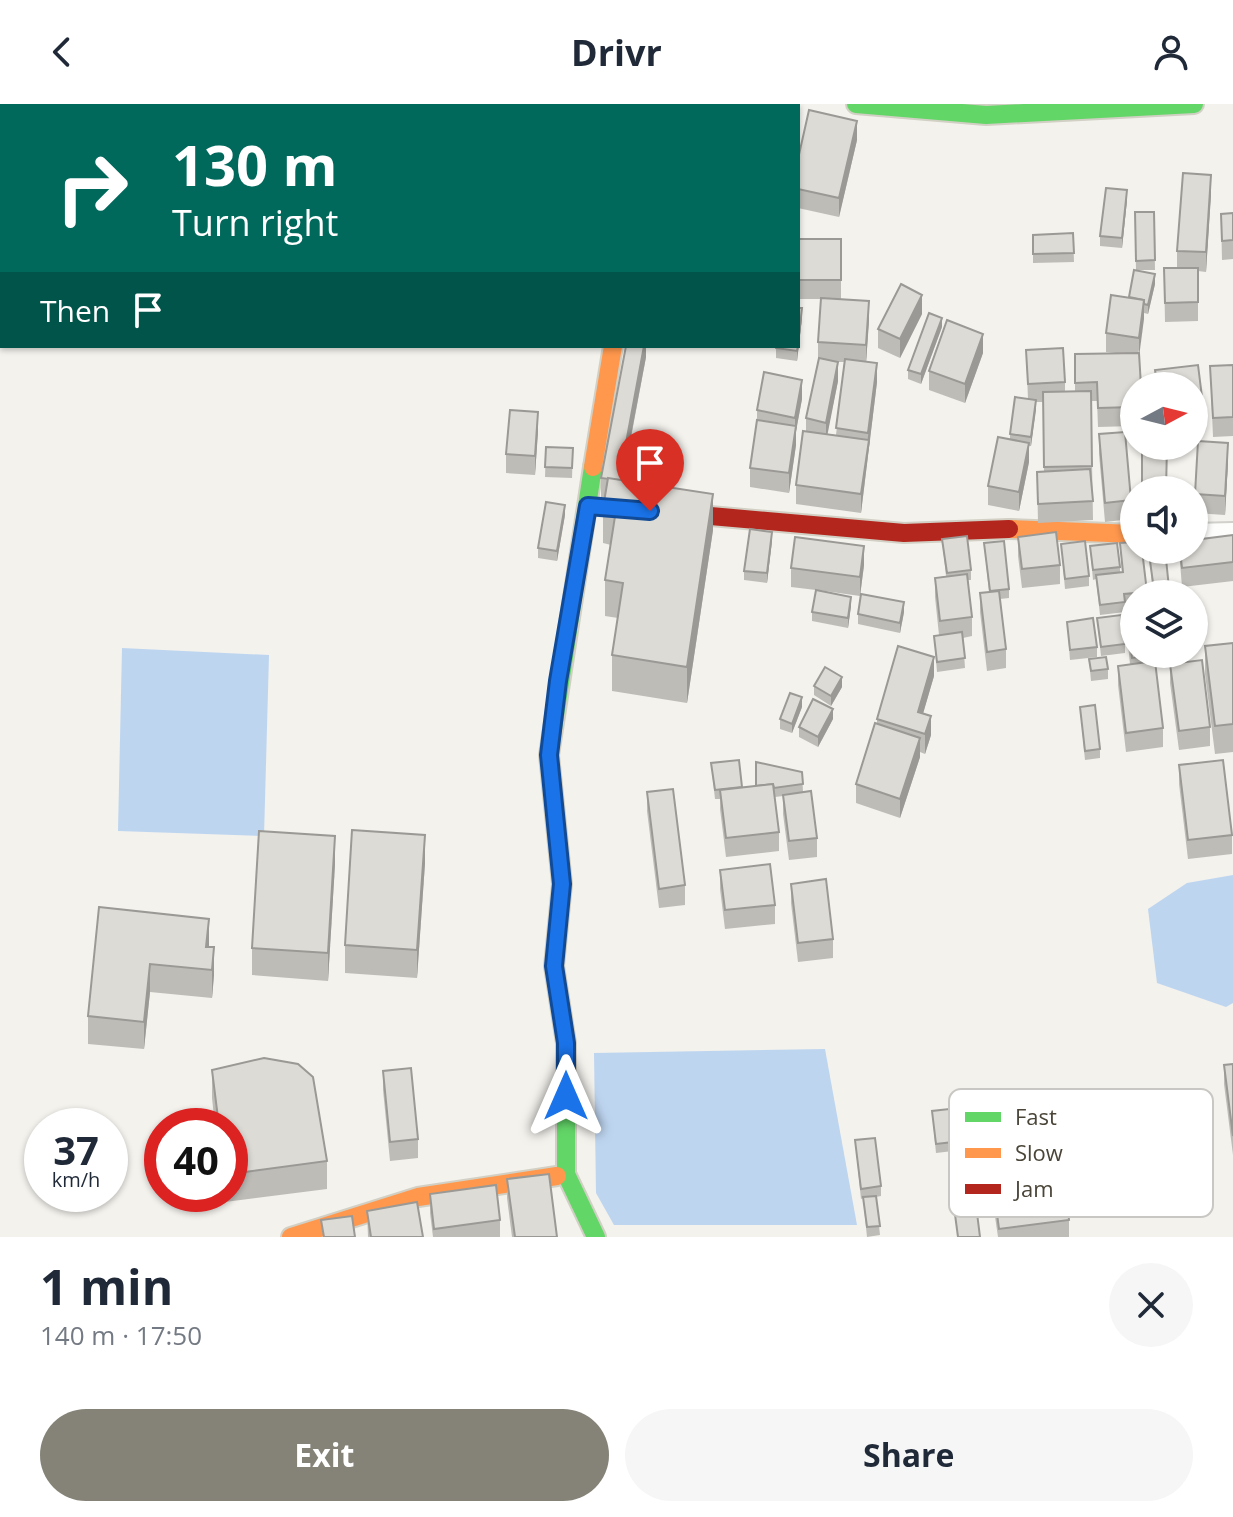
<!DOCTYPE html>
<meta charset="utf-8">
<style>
:root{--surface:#fff;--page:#f6f6f7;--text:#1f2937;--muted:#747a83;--accent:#858277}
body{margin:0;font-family:"Open Sans",sans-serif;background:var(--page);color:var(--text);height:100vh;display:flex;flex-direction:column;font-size:30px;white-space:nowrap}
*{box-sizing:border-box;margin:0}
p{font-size:26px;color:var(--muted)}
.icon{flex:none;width:44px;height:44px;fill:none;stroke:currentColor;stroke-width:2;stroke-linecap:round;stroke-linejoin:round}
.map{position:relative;height:1133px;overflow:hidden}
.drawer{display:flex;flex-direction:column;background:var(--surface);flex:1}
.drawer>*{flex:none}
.guide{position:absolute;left:0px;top:0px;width:800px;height:244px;box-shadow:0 2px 6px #0004;background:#00695c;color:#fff;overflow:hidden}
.needle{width:52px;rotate:83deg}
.buttons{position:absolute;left:1120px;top:268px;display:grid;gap:16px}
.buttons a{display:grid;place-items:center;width:88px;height:88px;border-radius:50%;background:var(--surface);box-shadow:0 2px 6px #0004;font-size:40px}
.speed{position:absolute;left:24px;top:1004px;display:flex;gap:16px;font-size:40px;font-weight:700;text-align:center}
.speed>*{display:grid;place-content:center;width:104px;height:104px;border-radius:50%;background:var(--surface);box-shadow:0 2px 6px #0004;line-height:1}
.speed small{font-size:20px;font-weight:400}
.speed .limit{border:12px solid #d22;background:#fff;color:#111}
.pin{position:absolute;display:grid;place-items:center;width:68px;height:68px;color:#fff;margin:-82px -34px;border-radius:50% 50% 50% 0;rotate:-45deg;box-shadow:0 0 8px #0007}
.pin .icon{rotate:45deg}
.me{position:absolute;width:88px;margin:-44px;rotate:0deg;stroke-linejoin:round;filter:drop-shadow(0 0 6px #0008)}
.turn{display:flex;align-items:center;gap:28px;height:168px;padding:0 40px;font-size:36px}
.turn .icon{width:104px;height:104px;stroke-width:2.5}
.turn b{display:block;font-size:56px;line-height:68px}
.then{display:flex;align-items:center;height:76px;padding:0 40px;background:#0003;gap:16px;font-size:30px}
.round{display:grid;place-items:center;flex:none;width:84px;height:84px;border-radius:42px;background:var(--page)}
.overview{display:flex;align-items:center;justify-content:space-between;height:136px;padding:0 40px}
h1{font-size:48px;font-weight:700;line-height:60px}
.button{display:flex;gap:16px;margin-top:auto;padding:16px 40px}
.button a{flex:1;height:92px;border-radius:48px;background:var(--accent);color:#fff;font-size:32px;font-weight:700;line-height:92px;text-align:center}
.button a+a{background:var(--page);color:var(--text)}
header{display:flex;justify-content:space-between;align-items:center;height:104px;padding:0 40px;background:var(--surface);font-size:36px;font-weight:700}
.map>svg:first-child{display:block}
</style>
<header><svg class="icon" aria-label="back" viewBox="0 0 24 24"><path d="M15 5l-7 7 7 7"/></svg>Drivr<svg class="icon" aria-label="person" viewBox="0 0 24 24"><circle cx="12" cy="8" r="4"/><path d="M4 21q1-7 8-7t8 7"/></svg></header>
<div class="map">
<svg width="1233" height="1133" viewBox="0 0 1233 1133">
<rect width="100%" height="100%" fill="#f3f2ed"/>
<g fill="#bed5f0">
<polygon points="122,544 269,551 264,732 118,727"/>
<polygon points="1233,771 1233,899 1226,903 1157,879 1148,805 1187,779"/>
<polygon points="825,945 857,1121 614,1121 596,1089 594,949"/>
</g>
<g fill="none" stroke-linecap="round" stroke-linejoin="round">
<g stroke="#d1d0cb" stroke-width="30">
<g id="street">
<polyline points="659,2 660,0"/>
<polyline points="1194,433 1233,432"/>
</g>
</g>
<g stroke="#d2d0c4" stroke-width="22">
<g id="fast">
<polyline points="856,0 986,11 1194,0"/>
<polyline points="593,363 549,651 562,780 554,862 566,939 566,1070 596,1133"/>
</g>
</g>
<g stroke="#d2d0c4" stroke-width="22">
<g id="slow">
<polyline points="593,363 613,242"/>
<polyline points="1009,425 1134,430"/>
<polyline points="291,1133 418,1093 557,1072"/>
</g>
</g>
<g stroke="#d2d0c4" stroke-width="22">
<polyline id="jam" points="665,408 904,429 1009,425"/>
</g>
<use href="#street" stroke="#fdfdfc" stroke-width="26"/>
<use href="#fast" stroke="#63d668" stroke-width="18"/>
<use href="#slow" stroke="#ff974d" stroke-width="18"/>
<use href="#jam" stroke="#b3261e" stroke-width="18"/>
</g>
<g fill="#bebcb7" fill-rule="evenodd">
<rect x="136" y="0" width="32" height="2"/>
<polygon points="857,36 839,113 798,104 798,55"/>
<rect x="0" y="55" width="2" height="43"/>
<polygon points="1211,90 1206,168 1198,167 1198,217 1165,218 1164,164 1177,164 1177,147"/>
<polygon points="1127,96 1122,144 1100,142 1100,132"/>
<polygon points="1135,108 1154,108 1155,166 1137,166 1155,180 1148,210 1144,209 1134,282 1134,322 1098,323 1097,297 1091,297 1093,416 1038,419 1037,368 1044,368 1043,298 1036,298 1031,342 1029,342 1029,358 1019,407 988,401 988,382 1010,335 1010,330 1028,295 1026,246 1065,278 1065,287 1075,287 1075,250 1116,249 1106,248 1106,229 1129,193 1136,166"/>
<polygon points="1233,109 1233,155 1222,156 1221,110"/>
<polygon points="1073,129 1074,158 1033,159 1033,131"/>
<path d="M798 135H841V195L869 216 866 258 877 278 861 409 796 400V381L806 327V314L818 257V238L821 195H798ZM838 258H844L836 331 827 330 838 277Z"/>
<polygon points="922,210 900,254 878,244 878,225"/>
<polygon points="802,214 797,257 776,254 776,242"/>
<polygon points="942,223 921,280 908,275 908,266"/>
<polygon points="646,242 646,253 630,339 647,362 643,379 713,426 687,599 612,587 612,551 618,514 605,512 605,476 611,441 603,439 603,404 604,393 601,393 601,374"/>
<polygon points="983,249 965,299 929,286 929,267"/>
<polygon points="1198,261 1204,309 1204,328 1194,330 1194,282 1155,282 1155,266"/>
<polygon points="1233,261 1233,332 1213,333 1210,262"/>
<polygon points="802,295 796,327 796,341 789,389 750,383 750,364 757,318 757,306"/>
<polygon points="538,327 535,371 506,369 506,350"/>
<polygon points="1099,330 1131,396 1131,415 1105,418 1099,350"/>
<polygon points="546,343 573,344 572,374 545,373"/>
<polygon points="1228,359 1225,411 1195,409 1195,390"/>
<polygon points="565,411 557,457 538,454 538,444"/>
<polygon points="1233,431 1233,477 1182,483 1179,446 1194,446"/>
<polygon points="1018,433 1060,461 1060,480 1022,484 1018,452"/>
<polygon points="942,435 971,466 971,476 968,476 972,513 972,532 963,534 965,564 937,568 934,532 939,531 935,493 935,474 946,472"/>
<polygon points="772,437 767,479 744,476 744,467"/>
<polygon points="984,439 1009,485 1009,494 1000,495 1006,545 1006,564 987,567 980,508 980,489 989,488"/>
<polygon points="1120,439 1142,446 1147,490 1134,490 1134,499 1125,500 1125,508 1100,511 1096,475 1093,476 1090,442 1120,463 1120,468 1122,468"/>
<polygon points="1061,440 1089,472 1089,482 1065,485"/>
<polygon points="1150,457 1169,484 1169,490 1153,490"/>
<polygon points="864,461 860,492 818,486 851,502 848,524 812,517 812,508 816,486 791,483 791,464"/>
<polygon points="1126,502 1157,550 1156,570 1163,624 1163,643 1126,648 1118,581 1118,562 1130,560 1126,521"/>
<polygon points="904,508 900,529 858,520 858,510"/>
<polygon points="1097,514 1125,540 1125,549 1101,552"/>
<polygon points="1067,518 1097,543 1097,553 1070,556"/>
<polygon points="1233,539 1233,648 1215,650 1205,570 1205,542"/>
<polygon points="1089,555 1108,565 1108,575 1091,577"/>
<polygon points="1170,560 1210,623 1210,642 1179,646 1170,579"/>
<polygon points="934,572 923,609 931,631 925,650 920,648 920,653 900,714 856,699 856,680 877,620 877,615"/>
<polygon points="814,582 842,583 831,602 814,591"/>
<polygon points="802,603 792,629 780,625 780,615"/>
<polygon points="1080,603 1100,645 1100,654 1085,656"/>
<polygon points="833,615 818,643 799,633 799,623"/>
<polygon points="711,659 742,684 756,682 802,668 803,688 817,734 817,753 789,756 783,710 783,692 775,693 779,728 779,747 726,753 720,705 720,695 715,695"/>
<polygon points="1179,661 1232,731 1232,750 1188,755 1179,680"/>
<polygon points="647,688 685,781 685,801 659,804 647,707"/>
<polygon points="425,759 417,874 345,869 345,841"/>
<polygon points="335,760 328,877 252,871 252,844"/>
<polygon points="720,766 775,801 775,820 725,825 720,785"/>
<polygon points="791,780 833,835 833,854 798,858 791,799"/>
<polygon points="99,803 209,843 214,871 212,894 150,888 144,945 88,940 88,912"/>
<polygon points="1233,960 1233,1051 1224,980 1224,961"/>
<polygon points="212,966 327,1057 327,1085 225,1098 224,1090 230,1090 230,1022 215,1022 212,994"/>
<polygon points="383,967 418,1035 418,1054 390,1057 383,986"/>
<polygon points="932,1007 953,1038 953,1047 936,1049"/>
<polygon points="957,1008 979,1034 979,1044 987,1078 987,1087 964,1090"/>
<polygon points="855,1036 881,1082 881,1092 876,1093 880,1131 867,1133 863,1094 861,1095"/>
<polygon points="507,1075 557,1133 512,1133 507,1094"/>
<polygon points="993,1080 1069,1116 1069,1133 998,1133 993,1099"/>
<polygon points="430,1090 500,1116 500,1133 433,1133 430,1109"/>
<polygon points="367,1107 423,1133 368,1133"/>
</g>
<g fill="#9b9995">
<polygon points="857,17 857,36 839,113 839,94"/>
<polygon points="1211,71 1211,90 1206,168 1206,148"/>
<polygon points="1127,86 1127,96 1122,144 1122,134"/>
<polygon points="1155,170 1155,180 1148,210 1148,201"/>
<polygon points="922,191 922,210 900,254 900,235"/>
<polygon points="1144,196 1144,215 1139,253 1139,234"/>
<polygon points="869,197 869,216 866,260 866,241"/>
<polygon points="802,204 802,214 797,257 797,247"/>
<polygon points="942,214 942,223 921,280 921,270"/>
<polygon points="983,230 983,249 965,299 965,280"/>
<polygon points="644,242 646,242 646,253 626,358 626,339"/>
<polygon points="838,258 838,277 826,338 826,319"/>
<polygon points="877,259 877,278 861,409 861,390"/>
<polygon points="802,276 802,295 796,327 796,341 789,389 789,369 795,330 795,314"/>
<polygon points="1036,296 1036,306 1031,342 1031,333"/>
<polygon points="538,308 538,327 535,371 535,352"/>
<polygon points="1029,339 1029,358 1019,407 1019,388"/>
<polygon points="1228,339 1228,359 1225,411 1225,392"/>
<polygon points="647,343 647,362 639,400 639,381"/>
<polygon points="713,390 713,426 687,599 687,563"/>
<polygon points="565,401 565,411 557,457 557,447"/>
<polygon points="772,428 772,437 767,479 767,469"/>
<polygon points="864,442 864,461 860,492 860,473"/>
<polygon points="851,493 851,502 848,524 848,514"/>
<polygon points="904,498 904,508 900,529 900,519"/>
<polygon points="934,553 934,572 918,627 918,608"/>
<polygon points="842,573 842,583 831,602 831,592"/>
<polygon points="802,593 802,603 792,629 792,620"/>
<polygon points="833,605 833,615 818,643 818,633"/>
<polygon points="931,612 931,631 925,650 925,630"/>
<polygon points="920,634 920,653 900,714 900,695"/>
<polygon points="425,731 425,759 417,874 417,846"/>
<polygon points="335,732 335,760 328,877 328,849"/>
<polygon points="209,815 209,842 206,843"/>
<polygon points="214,843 214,871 212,894 212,866"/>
<polygon points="150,860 150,888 144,945 144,918"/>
</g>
<g fill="#dddbd5" stroke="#9b9995" stroke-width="2">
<rect x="100" y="0" width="19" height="2"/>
<polygon points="706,0 724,0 733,1 706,2"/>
<polygon points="738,0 757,0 775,2 738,2"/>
<polygon points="809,6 857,17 839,94 798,85 798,55"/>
<rect x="0" y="55" width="2" height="24"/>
<polygon points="1183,69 1211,71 1206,148 1177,147"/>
<polygon points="1106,84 1127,86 1122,134 1100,132"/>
<polygon points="1135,108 1154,108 1155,156 1136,157"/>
<polygon points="1233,109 1233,136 1222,137 1221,110"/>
<polygon points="1073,129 1074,149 1033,150 1033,131"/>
<rect x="798" y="135" width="43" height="41"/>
<polygon points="1164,164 1198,164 1198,198 1165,199"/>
<polygon points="1134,166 1155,170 1148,201 1144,200 1144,196 1129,193"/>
<polygon points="901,180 922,191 900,235 878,225"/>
<polygon points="1111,191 1144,196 1139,234 1106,229"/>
<polygon points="821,194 869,197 866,241 818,238"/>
<polygon points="798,204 802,204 798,240"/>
<polygon points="929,209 942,214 921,270 908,266"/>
<polygon points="947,216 983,230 965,280 929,267"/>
<polygon points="626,242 644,242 626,339 647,343 640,379 601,374"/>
<polygon points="776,242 798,242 797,247 776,244"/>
<polygon points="1063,244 1065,278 1028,280 1026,246"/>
<polygon points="1139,249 1141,282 1134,282 1134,303 1098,304 1097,278 1075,279 1075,250"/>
<polygon points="819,254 838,258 826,319 806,314"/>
<polygon points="845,255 877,259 868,329 836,324"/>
<polygon points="1198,261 1204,309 1194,311 1194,282 1158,282 1155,266"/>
<polygon points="1233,261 1233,313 1213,314 1210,262"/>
<polygon points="764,268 802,276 795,314 757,306"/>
<polygon points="1091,287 1092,362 1044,363 1043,288"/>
<polygon points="1015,293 1036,296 1031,333 1010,330"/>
<polygon points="510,306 538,308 535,352 506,350"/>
<polygon points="757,316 796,322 789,369 750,364"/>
<polygon points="803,327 869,336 861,390 796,381"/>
<polygon points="1125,328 1131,396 1105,399 1099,330"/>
<polygon points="998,333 1029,339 1019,388 988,382"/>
<polygon points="1198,337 1228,339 1225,392 1195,390"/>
<polygon points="1142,342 1167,342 1166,386 1142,386"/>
<polygon points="546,343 573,344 572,364 545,363"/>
<polygon points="1090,365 1093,397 1038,400 1037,368"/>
<polygon points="608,374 713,390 687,563 612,551 623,479 605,476 616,406 603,404"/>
<polygon points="546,398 565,401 557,447 538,444"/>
<polygon points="750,425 772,428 767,469 744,467"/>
<polygon points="1056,428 1060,461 1022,465 1018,433"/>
<polygon points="1233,431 1233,458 1182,464 1180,446 1194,446 1194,436"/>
<polygon points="967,432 971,466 947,469 942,435"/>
<polygon points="795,433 864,442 860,473 791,464"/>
<polygon points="1004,437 1009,485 990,487 984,439"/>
<polygon points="1085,437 1089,472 1065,475 1061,440"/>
<polygon points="1134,438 1134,446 1142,446 1147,488 1124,490 1125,498 1100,501 1096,471 1123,468 1120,439"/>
<polygon points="1117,439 1120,463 1093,466 1090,442"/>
<polygon points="1166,455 1169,484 1154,486 1150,457"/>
<polygon points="967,470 972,513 940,517 935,474"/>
<polygon points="816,486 851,493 848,514 812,508"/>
<polygon points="999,487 1006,545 987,548 980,489"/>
<polygon points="861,490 904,498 900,519 858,510"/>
<polygon points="1134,501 1134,550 1157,551 1132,554 1126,502"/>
<polygon points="1121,511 1125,540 1101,543 1097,514"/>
<polygon points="1093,514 1097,543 1070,546 1067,518"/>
<polygon points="962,528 965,554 937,558 934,532"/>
<polygon points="1233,539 1233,620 1215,622 1205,542"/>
<polygon points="898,542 934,553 918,608 931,612 925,630 877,615"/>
<polygon points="1106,553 1108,565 1091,567 1089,555"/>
<polygon points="1202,556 1210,623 1179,627 1170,560"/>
<polygon points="1155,557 1163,624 1126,629 1118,562"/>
<polygon points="825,563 842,573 831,592 814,582"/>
<polygon points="790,589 802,593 792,620 780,615"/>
<polygon points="813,595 833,605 818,633 799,623"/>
<polygon points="1095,601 1100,645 1085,647 1080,603"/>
<polygon points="875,619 920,634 900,695 856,680"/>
<polygon points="739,656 742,683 715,686 711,659"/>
<polygon points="1223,656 1232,731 1188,736 1179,661"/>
<polygon points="756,658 802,668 803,680 774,684 773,680 756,682"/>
<polygon points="773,680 779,728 726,734 720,686"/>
<polygon points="673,685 685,781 659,785 647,688"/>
<polygon points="811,687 817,734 789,737 783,691"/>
<polygon points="352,726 425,731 417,846 345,841"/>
<polygon points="259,727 335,732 328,849 252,844"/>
<polygon points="770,760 775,801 725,806 720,766"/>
<polygon points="826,775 833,835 798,839 791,780"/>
<polygon points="99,803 209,815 206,843 214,843 212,866 150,860 144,918 88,912"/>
<polygon points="264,954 298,960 313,973 327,1057 230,1070 230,1022 219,1022 212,966"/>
<polygon points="1233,960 1233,1032 1224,961"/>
<polygon points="411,964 418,1035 390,1038 383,967"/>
<polygon points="949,1005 953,1038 936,1040 932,1007"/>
<polygon points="875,1034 881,1082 861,1085 855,1036"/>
<polygon points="549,1070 557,1133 515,1133 507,1075"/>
<polygon points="1064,1072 1069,1116 999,1125 993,1080"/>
<polygon points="496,1081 500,1116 434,1125 430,1090"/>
<polygon points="876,1092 880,1122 867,1123 863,1093"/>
<polygon points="417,1098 423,1133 371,1133 367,1107"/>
<polygon points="976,1101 980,1133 958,1133 954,1103"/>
<polygon points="352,1112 355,1133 324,1133 321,1116"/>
</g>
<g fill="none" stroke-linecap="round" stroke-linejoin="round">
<g stroke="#114b97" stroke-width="20">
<polyline id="route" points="566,992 566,939 554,862 562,780 549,651 558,577 588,402 650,407"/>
</g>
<use href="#route" stroke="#1a73e8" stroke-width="14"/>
</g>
<rect x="949" y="985" width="264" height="128" rx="12" fill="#fff" stroke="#c9c7c3" stroke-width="2"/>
<rect x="965" y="1008" width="36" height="10" fill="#63d668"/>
<rect x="965" y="1044" width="36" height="10" fill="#ff974d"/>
<rect x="965" y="1080" width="36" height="10" fill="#b3261e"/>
<g font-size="22" fill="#4a4538">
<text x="1015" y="1021">Fast</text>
<text x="1015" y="1057">Slow</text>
<text x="1015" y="1093">Jam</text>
</g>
</svg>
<div class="buttons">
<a><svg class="needle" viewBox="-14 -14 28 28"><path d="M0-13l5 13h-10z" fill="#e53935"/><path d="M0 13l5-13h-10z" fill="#747a83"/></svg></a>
<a><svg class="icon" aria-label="sound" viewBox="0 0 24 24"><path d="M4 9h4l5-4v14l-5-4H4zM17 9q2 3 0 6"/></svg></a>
<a><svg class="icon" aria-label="layers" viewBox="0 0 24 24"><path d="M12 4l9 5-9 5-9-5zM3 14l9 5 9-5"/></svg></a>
</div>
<div class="speed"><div>37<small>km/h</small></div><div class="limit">40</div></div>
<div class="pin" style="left:650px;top:407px;background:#d93025"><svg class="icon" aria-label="arrive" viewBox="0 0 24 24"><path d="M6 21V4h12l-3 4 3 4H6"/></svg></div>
<svg class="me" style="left:566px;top:992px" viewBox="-20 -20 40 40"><path d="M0-17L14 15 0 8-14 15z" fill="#1a73e8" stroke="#fff" stroke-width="4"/></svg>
<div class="guide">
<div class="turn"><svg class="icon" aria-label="right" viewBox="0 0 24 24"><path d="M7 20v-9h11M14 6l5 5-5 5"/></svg><div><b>130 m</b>Turn right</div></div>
<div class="then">Then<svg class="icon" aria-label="arrive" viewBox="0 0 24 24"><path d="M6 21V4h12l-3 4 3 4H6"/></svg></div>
</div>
</div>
<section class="drawer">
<div class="overview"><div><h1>1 min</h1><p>140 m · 17:50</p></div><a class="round"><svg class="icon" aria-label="close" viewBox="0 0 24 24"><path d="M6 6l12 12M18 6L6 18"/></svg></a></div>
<div class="button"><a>Exit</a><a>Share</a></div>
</section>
